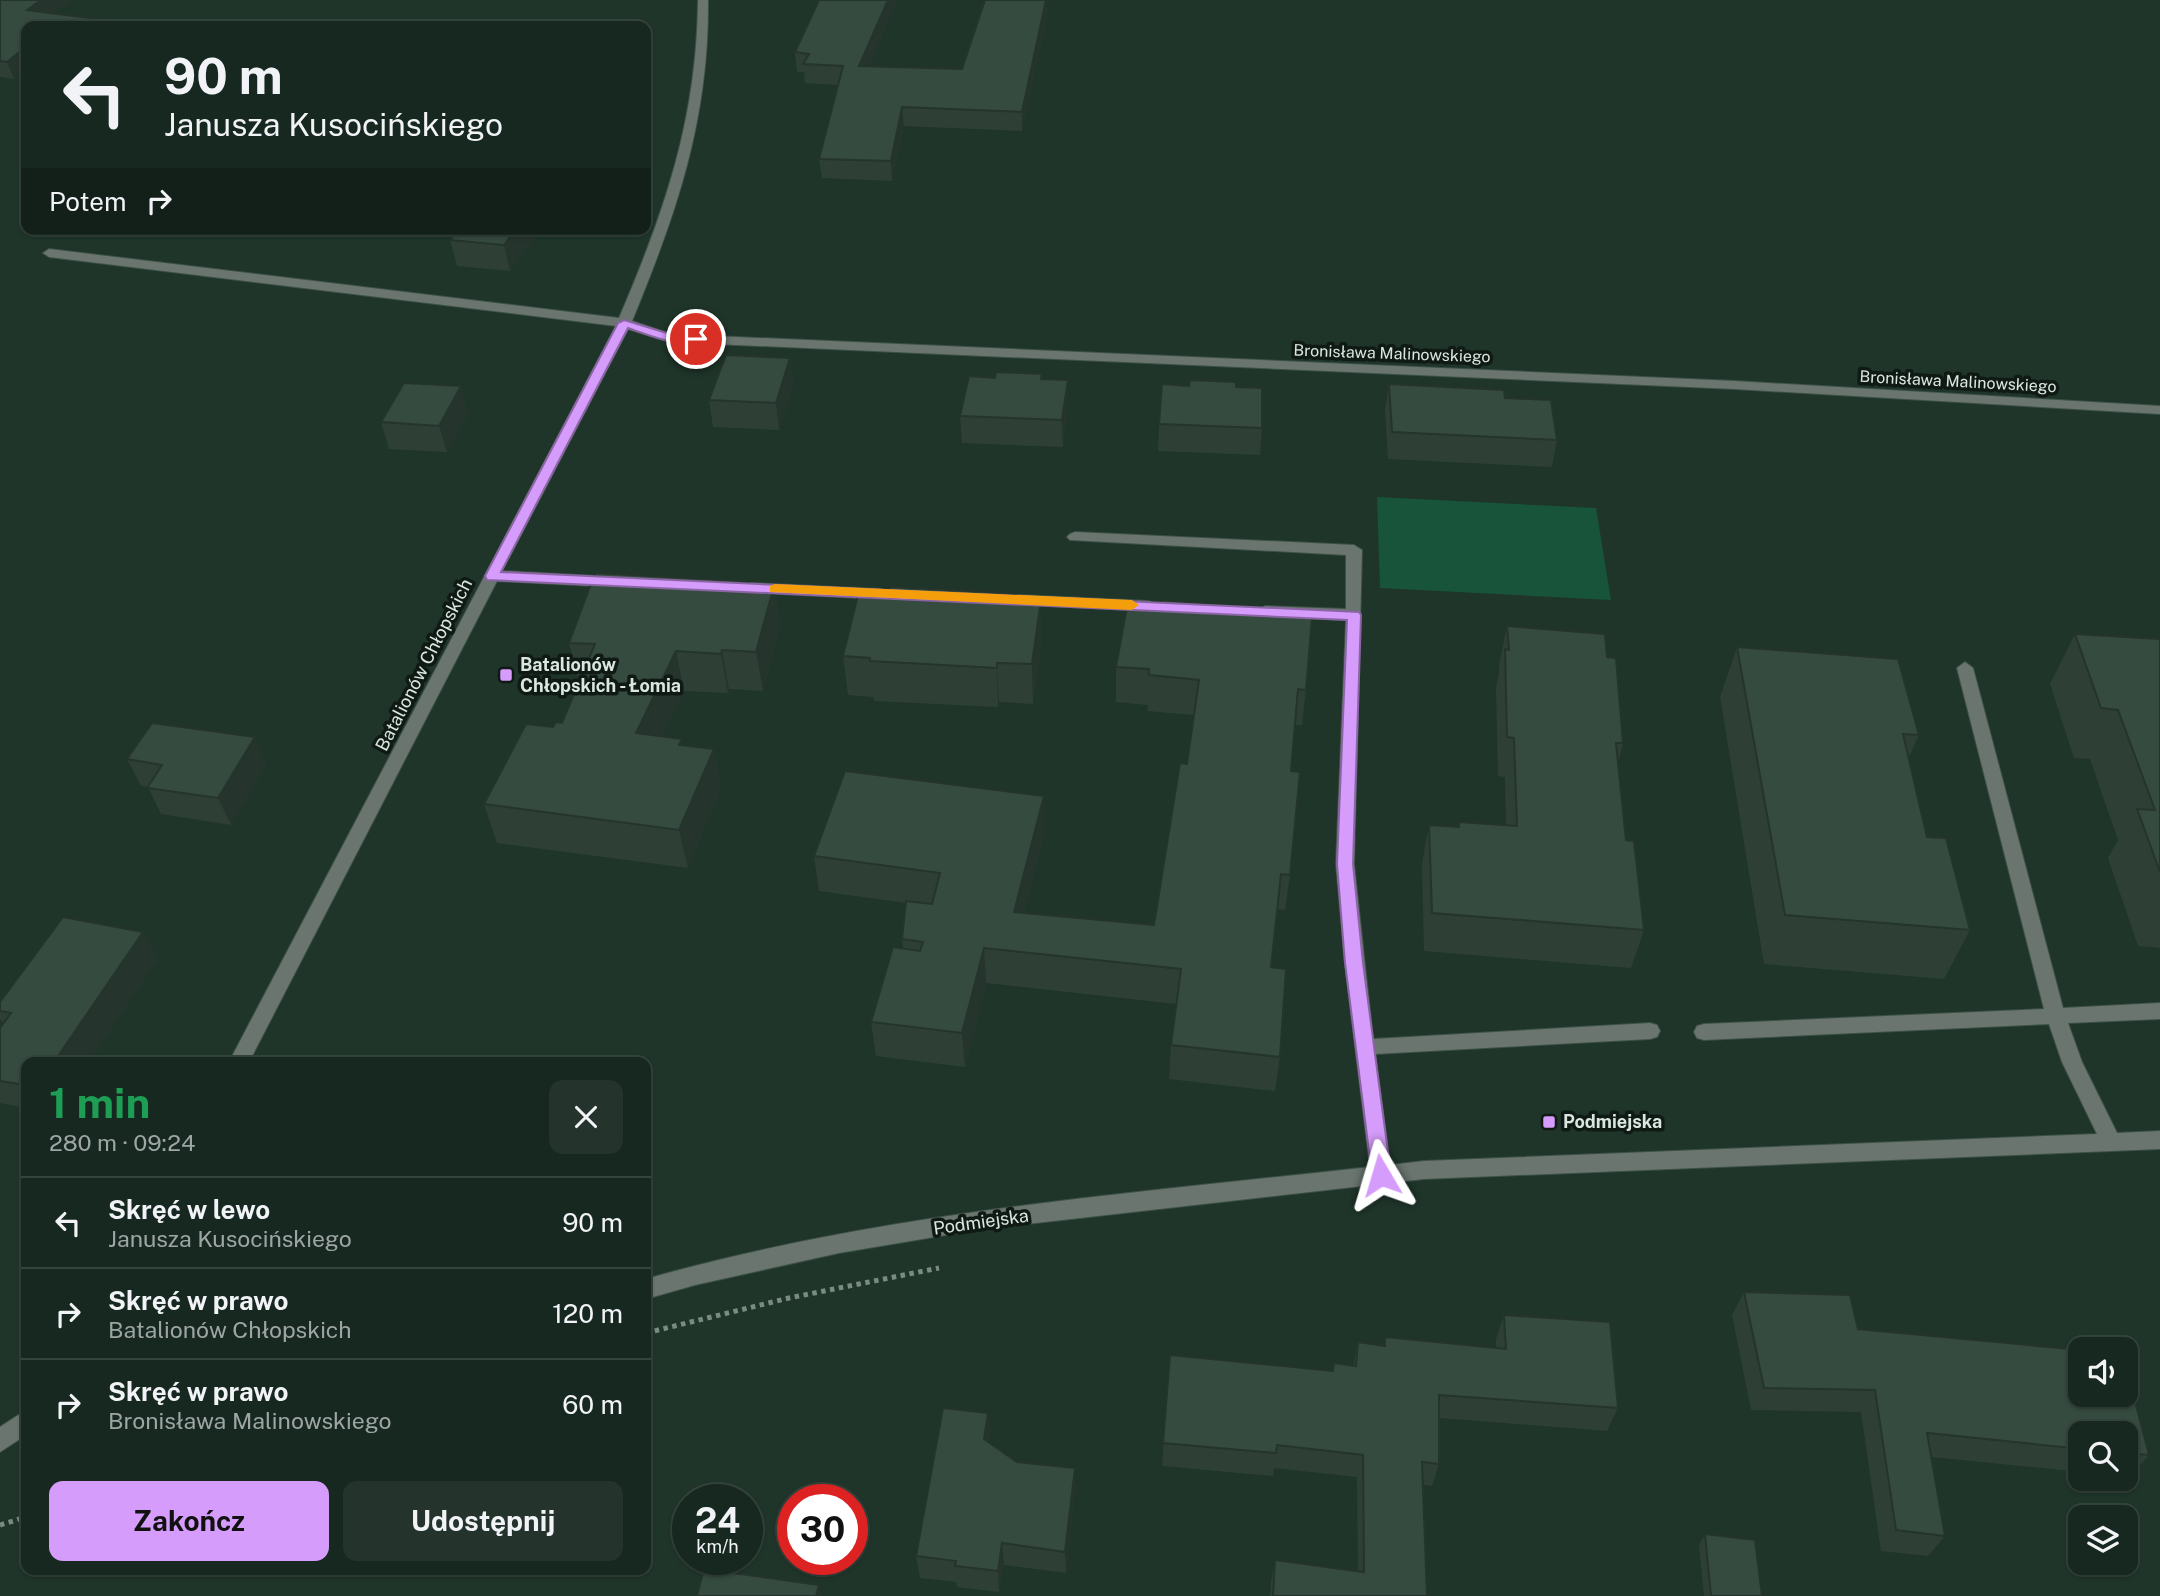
<!DOCTYPE html>
<html lang="pl">
<meta charset="utf-8">
<style>
:root{--surface:#172820;--page:#24342d;--text:#f1f3f6;--muted:#9ea6a5;--line:#36443e;--accent:#d59cfb}
body{margin:0;font-family:"Public Sans",sans-serif;background:var(--page);color:var(--text);height:100vh;display:flex;flex-direction:column;font-size:26px;white-space:nowrap}
*{box-sizing:border-box;margin:0}
p{font-size:23px;color:var(--muted)}
.icon{flex:none;width:38px;height:38px;fill:none;stroke:currentColor;stroke-width:2;stroke-linecap:round;stroke-linejoin:round}
.map{position:relative;flex:1;overflow:hidden}
.drawer{position:absolute;left:21px;top:1057px;width:630px;height:518px;display:flex;flex-direction:column;background:var(--surface);border-radius:14px;box-shadow:0 2px 5px #0004,0 0 0 2px var(--line)}
.drawer>*{flex:none}
.banner{position:absolute;left:21px;top:21px;width:630px;height:214px;border-radius:14px;box-shadow:0 2px 5px #0004,0 0 0 2px var(--line);background:#172820;color:var(--text);overflow:hidden}
.buttons{position:absolute;left:2068px;top:1337px;display:grid;gap:14px}
.buttons a{display:grid;place-items:center;width:70px;height:70px;border-radius:14px;background:var(--surface);box-shadow:0 2px 5px #0004,0 0 0 2px var(--line);font-size:35px}
.speed{position:absolute;left:672px;top:1484px;display:flex;gap:14px;font-size:35px;font-weight:700;text-align:center}
.speed>*{display:grid;place-content:center;width:91px;height:91px;border-radius:50%;background:var(--surface);box-shadow:0 2px 5px #0004,0 0 0 2px var(--line);line-height:1}
.speed small{font-size:18px;font-weight:400}
.speed .limit{border:10px solid #d22;background:#fff;color:#111}
.pin{position:absolute;display:grid;place-items:center;width:60px;height:60px;color:#fff;margin:-30px;border:4px solid #fff;border-radius:50%;box-shadow:0 2px 7px #0007}
.me{position:absolute;width:77px;margin:-38px;rotate:353deg;stroke-linejoin:round;filter:drop-shadow(0 0 5px #0008)}
.turn{display:flex;align-items:center;gap:24px;height:147px;padding:0 28px;font-size:32px}
.turn .icon{width:91px;height:91px;stroke-width:2.5}
.turn b{display:block;font-size:49px;line-height:60px}
.then{display:flex;align-items:center;height:66px;padding:0 28px;background:#0003;gap:14px;font-size:26px}
.round{display:grid;place-items:center;flex:none;width:74px;height:74px;border-radius:14px;background:var(--page)}
.headline{display:flex;align-items:center;justify-content:space-between;height:119px;padding:0 28px}
h1{font-size:42px;font-weight:700;line-height:52px;color:#1e9e55}
.primary-button{display:flex;gap:14px;margin-top:auto;padding:14px 28px}
.primary-button a{flex:1;height:80px;border-radius:14px;background:var(--accent);color:#111;font-size:28px;font-weight:700;line-height:80px;text-align:center}
.primary-button a+a{background:var(--page);color:var(--text)}
ul{padding:0;list-style:none}
li{display:flex;align-items:center;gap:21px;height:91px;padding:0 28px;border-top:2px solid var(--line)}
li div{flex:1}
li b{display:block;font-size:26px}
li em{font-style:normal}
.map>svg:first-child{display:block}
</style>
<div class="map">
<svg width="2160" height="1596" viewBox="0 0 2160 1596">
<rect width="100%" height="100%" fill="#1f352a"/>
<polygon fill="#175439" points="1377,497 1596,508 1611,600 1380,588"/>
<g fill="none" stroke-linecap="round" stroke-linejoin="round">
<g stroke="#3d5147" stroke-width="2">
<g id="minor">
<path d="M698 0H708C709 119 677 212 632 321L670 334 1735 381 2160 406V414L1735 389 669 342 628 329 502 571 615 577 623 582 615 587 497 581 249 1062H229L616 326 49 257 43 253 49 249 619 318C665 211 697 118 698 0Z"/>
<path d="M1075 532 1354 545 1362 550 1354 864 1373 1039 1650 1023 1657 1025 1660 1031 1657 1037 1650 1039 1375 1054 1390 1165 1424 1161 2097 1134 2062 1062 2049 1024 1704 1040 1697 1038 1694 1032 1697 1026 1704 1024 2044 1009 1957 668 1965 662 1973 668 2063 1008 2160 1003V1019L2068 1023 2082 1062 2117 1133 2160 1131V1149L1424 1179 982 1229 839 1253 695 1285 646 1299V1279C881 1212 1127 1194 1370 1167L1345 963 1336 864 1346 620 1265 616 1257 611 1265 606 1346 609V555L1070 540 1067 537 1070 534Z"/>
<polygon points="751,583 880,589 888,594 880,599 745,592 743,588"/>
<polygon points="1020,595 1149,601 1157,606 1149,611 1014,604 1012,600 1014,596"/>
<polygon points="26,1410 26,1435 0,1452 0,1427"/>
</g>
</g>
<g stroke="#798b82" stroke-width="5" stroke-dasharray="4.5 4.5" stroke-linecap="butt">
<polyline points="646,1333 789,1298 939,1268"/>
<polyline points="0,1525 26,1517"/>
</g>
<use href="#minor" fill="#6a756f" fill-rule="evenodd"/>
</g>
<g fill="#2e4036">
<polygon points="0,0 71,0 53,13 97,19 100,26 26,26 26,71 14,79 0,77"/>
<polygon points="897,0 869,66 962,69 1048,11 1022,131 904,126 892,181 822,178 819,159 838,85 805,83 804,72 797,72 795,52"/>
<polygon points="540,231 510,271 457,266 450,240"/>
<polygon points="790,358 793,385 779,430 713,427 709,400"/>
<polygon points="1042,379 1068,407 1063,447 962,443 960,416"/>
<polygon points="1389,384 1505,398 1557,440 1552,467 1388,459 1385,410"/>
<polygon points="1236,387 1262,428 1260,455 1158,451 1159,424"/>
<polygon points="468,413 447,452 389,449 381,422"/>
<polygon points="740,581 741,585 774,586 780,625 763,691 729,689 728,693 684,691 662,736 683,745 714,749 721,788 688,868 497,843 484,804 553,727 562,723 579,682 569,643"/>
<polygon points="1009,598 1042,639 1033,704 999,702 998,707 874,701 873,697 848,695 843,656"/>
<polygon points="1286,616 1306,690 1302,725 1295,725 1291,771 1290,875 1285,910 1277,909 1271,967 1280,1057 1275,1091 1169,1079 1171,1045 1176,1004 986,983 965,1067 876,1056 871,1022 903,948 902,939 906,903 819,891 814,856 1045,832 1024,913 1154,925 1187,764 1194,715 1147,711 1148,705 1116,702 1116,667"/>
<polygon points="1507,626 1607,657 1623,743 1618,763 1626,840 1644,930 1631,968 1424,951 1422,864 1429,825 1458,827 1459,822 1506,826 1505,777 1498,776 1496,688 1499,673 1499,665"/>
<polygon points="2075,634 2160,639 2160,948 2138,946 2108,858 2118,840 2090,759 2074,758 2050,684"/>
<polygon points="1737,647 1919,735 1908,759 1927,837 1970,930 1944,979 1764,964 1720,697"/>
<polygon points="127,759 267,764 231,825 161,814 148,787 141,786"/>
<polygon points="158,958 88,1062 26,1062 26,1108 0,1103 0,1028 3,1024 0,1019 0,1002"/>
<polygon points="1744,1292 1850,1295 1858,1329 2081,1350 2081,1395 2126,1395 2126,1367 2149,1455 2130,1477 2126,1476 2126,1433 2081,1433 2081,1472 1931,1457 1945,1536 1928,1556 1881,1551 1861,1412 1751,1410 1732,1315"/>
<polygon points="1504,1315 1618,1408 1607,1431 1439,1418 1439,1464 1432,1486 1423,1485 1427,1596 1270,1596 1271,1582 1275,1560 1358,1572 1357,1477 1274,1468 1273,1476 1162,1466 1170,1355 1332,1371 1334,1363 1353,1366 1358,1342 1383,1346 1385,1337 1496,1348 1496,1339"/>
<polygon points="988,1413 990,1436 988,1443 1017,1462 1075,1490 1066,1573 1004,1565 999,1592 957,1587 956,1582 920,1578 916,1556"/>
<polygon points="1705,1534 1762,1596 1704,1596 1699,1545"/>
</g>
<g fill="#25342c">
<polygon points="41,0 71,0 36,26 27,10"/>
<polygon points="888,0 897,0 861,85 859,66"/>
<polygon points="1046,0 1048,0 1048,11 1022,131 1022,112"/>
<polygon points="97,19 100,26 88,26"/>
<polygon points="18,53 25,71 14,79 7,62"/>
<polygon points="902,107 904,126 892,181 891,161"/>
<polygon points="516,229 539,229 540,231 510,271 504,245"/>
<polygon points="790,358 793,385 779,430 776,403"/>
<polygon points="1068,380 1068,407 1063,447 1062,420"/>
<polygon points="461,386 468,413 447,452 439,426"/>
<polygon points="774,586 780,625 763,691 756,652"/>
<polygon points="1041,600 1042,639 1033,704 1032,664"/>
<polygon points="722,650 729,689 728,693 721,654"/>
<polygon points="676,651 684,691 646,772 636,733"/>
<polygon points="997,663 999,702 998,707 997,668"/>
<polygon points="255,737 267,764 231,825 218,798"/>
<polygon points="714,749 721,788 688,868 679,830"/>
<polygon points="1044,796 1045,832 1015,947 1014,912"/>
<polygon points="143,932 158,958 88,1062 54,1062"/>
<polygon points="984,948 986,983 965,1067 962,1033"/>
<polygon points="988,1413 990,1436 986,1462 984,1439"/>
<polygon points="1075,1468 1075,1490 1066,1573 1065,1552"/>
<polygon points="1002,1543 1004,1565 999,1592 998,1571"/>
<polygon points="819,1585 822,1596 816,1596"/>
</g>
<g fill="#354b3f" stroke="#25342c" stroke-width="2">
<polygon points="0,0 41,0 27,10 97,19 88,26 26,26 26,54 18,53 7,62 0,61"/>
<polygon points="819,0 888,0 859,66 962,69 985,0 1046,0 1022,112 902,107 891,161 819,159 843,66 803,64 809,54 795,52"/>
<polygon points="459,229 516,229 504,245 450,240"/>
<polygon points="726,355 790,358 776,403 709,400"/>
<polygon points="996,372 1042,374 1041,379 1068,380 1062,420 960,416 969,376 995,378"/>
<polygon points="1190,380 1236,382 1236,387 1262,388 1262,428 1159,424 1162,384 1189,386"/>
<polygon points="404,383 461,386 439,426 381,422"/>
<polygon points="1389,384 1504,390 1505,398 1551,400 1557,440 1392,432"/>
<polygon points="595,573 740,581 740,584 774,586 756,652 722,650 721,654 676,651 636,733 682,739 679,745 714,749 679,830 484,804 526,724 553,727 556,722 562,723 595,644 569,643"/>
<polygon points="890,587 1009,593 1008,598 1041,600 1032,664 997,663 997,668 870,661 870,658 843,656 859,591 888,593"/>
<polygon points="1162,600 1286,611 1286,616 1312,618 1306,690 1298,689 1291,771 1300,772 1290,875 1281,874 1271,967 1286,969 1280,1057 1171,1045 1181,969 984,948 962,1033 871,1022 893,947 920,951 923,942 902,939 906,901 932,904 940,873 814,856 845,771 1044,796 1014,912 1154,925 1180,763 1187,764 1199,680 1149,675 1149,669 1116,667 1128,601 1162,604"/>
<polygon points="1507,626 1605,634 1607,657 1616,658 1623,743 1616,743 1626,840 1634,841 1644,930 1432,913 1429,825 1459,827 1459,822 1517,826 1514,738 1507,737 1505,649 1509,650"/>
<polygon points="2075,634 2160,639 2160,872 2137,809 2155,810 2118,710 2101,708"/>
<polygon points="1737,647 1898,659 1919,735 1903,734 1927,837 1946,838 1970,930 1785,915"/>
<polygon points="152,723 255,737 218,798 147,788 162,765 127,759"/>
<polygon points="63,917 143,932 54,1062 26,1062 26,1085 0,1081 0,1028 11,1013 0,1011 0,1002"/>
<polygon points="1744,1292 1850,1295 1858,1329 2081,1350 2081,1395 2126,1395 2126,1367 2149,1455 2126,1453 2126,1433 2081,1433 2081,1449 1927,1433 1945,1536 1896,1530 1875,1390 1764,1388"/>
<polygon points="1504,1315 1610,1322 1618,1408 1439,1395 1439,1464 1422,1462 1427,1596 1273,1596 1275,1560 1364,1572 1363,1455 1277,1445 1276,1453 1163,1443 1170,1355 1333,1371 1334,1363 1356,1366 1358,1342 1385,1346 1385,1337 1506,1349"/>
<polygon points="943,1408 988,1413 984,1439 1017,1462 1075,1468 1065,1552 1002,1543 998,1571 955,1566 956,1561 916,1556"/>
<polygon points="1705,1534 1755,1540 1762,1596 1711,1596"/>
<polygon points="704,1569 819,1585 816,1596 697,1596"/>
</g>
<path fill="#d59cfb" stroke="#8a65a3" stroke-width="2" d="M624 320 670 334 696 335 703 339C686 351 646 334 628 328L501 572 1359 612 1361 615 1353 864 1363 963 1391 1175 1388 1181 1381 1184 1374 1181 1372 1175 1345 963 1337 864 1347 620 487 580 485 576 618 323Z"/>
<polygon fill="#f59e0b" points="775,584 1132,600 1139,605 1132,610 770,592 770,586"/>
<g fill="#d59cfb" stroke="#101a15" stroke-width="2.5">
<rect x="499" y="668" width="14" height="14" rx="3.5"/>
<rect x="1542" y="1115" width="14" height="14" rx="3.5"/>
</g>
<g text-anchor="middle" stroke-width="7" stroke-linejoin="round" paint-order="stroke">
<g font-size="16" fill="#dae7e0" stroke="#101a15">
<text transform="translate(1392 353) rotate(2)" y="6">Bronisława Malinowskiego</text>
<text transform="translate(1958 381) rotate(3)" y="6">Bronisława Malinowskiego</text>
</g>
<g font-size="18" fill="#dae7e0" stroke="#101a15">
<text transform="translate(424 665) rotate(-63)" y="6">Batalionów Chłopskich</text>
<text transform="translate(981 1222) rotate(-8)" y="6">Podmiejska</text>
</g>
<g font-size="18" font-weight="bold" fill="#dae7e0" stroke="#101a15" text-anchor="start">
<text x="520" y="671">Batalionów<tspan x="520" dy="21">Chłopskich - Łomia</tspan></text>
<text x="1563" y="1128">Podmiejska</text>
</g>
</g>
</svg>
<div class="buttons">
<a><svg class="icon" aria-label="sound" viewBox="0 0 24 24"><path d="M4 9h4l5-4v14l-5-4H4zM17 9q2 3 0 6"/></svg></a>
<a><svg class="icon" aria-label="search" viewBox="0 0 24 24"><circle cx="10" cy="10" r="6"/><path d="M15 15l6 6"/></svg></a>
<a><svg class="icon" aria-label="layers" viewBox="0 0 24 24"><path d="M12 4l9 5-9 5-9-5zM3 14l9 5 9-5"/></svg></a>
</div>
<div class="speed"><div>24<small>km/h</small></div><div class="limit">30</div></div>
<div class="pin" style="left:696px;top:339px;background:#d93025"><svg class="icon" aria-label="arrive" viewBox="0 0 24 24"><path d="M6 21V4h12l-3 4 3 4H6"/></svg></div>
<svg class="me" style="left:1381px;top:1175px" viewBox="-20 -20 40 40"><path d="M0-17L14 15 0 8-14 15z" fill="#d59cfb" stroke="#fff" stroke-width="4"/></svg>
<div class="banner">
<div class="turn"><svg class="icon" aria-label="left" viewBox="0 0 24 24"><path d="M17 20v-9H6M10 6l-5 5 5 5"/></svg><div><b>90 m</b>Janusza Kusocińskiego</div></div>
<div class="then">Potem<svg class="icon" aria-label="right" viewBox="0 0 24 24"><path d="M7 20v-9h11M14 6l5 5-5 5"/></svg></div>
</div>
<section class="drawer">
<div class="headline"><div><h1>1 min</h1><p>280 m · 09:24</p></div><a class="round"><svg class="icon" aria-label="close" viewBox="0 0 24 24"><path d="M6 6l12 12M18 6L6 18"/></svg></a></div>
<ul>
<li><svg class="icon" aria-label="left" viewBox="0 0 24 24"><path d="M17 20v-9H6M10 6l-5 5 5 5"/></svg><div><b>Skręć w lewo</b><p>Janusza Kusocińskiego</p></div><em>90 m</em></li>
<li><svg class="icon" aria-label="right" viewBox="0 0 24 24"><path d="M7 20v-9h11M14 6l5 5-5 5"/></svg><div><b>Skręć w prawo</b><p>Batalionów Chłopskich</p></div><em>120 m</em></li>
<li><svg class="icon" aria-label="right" viewBox="0 0 24 24"><path d="M7 20v-9h11M14 6l5 5-5 5"/></svg><div><b>Skręć w prawo</b><p>Bronisława Malinowskiego</p></div><em>60 m</em></li>
</ul>
<div class="primary-button"><a>Zakończ</a><a>Udostępnij</a></div>
</section>
</div>
